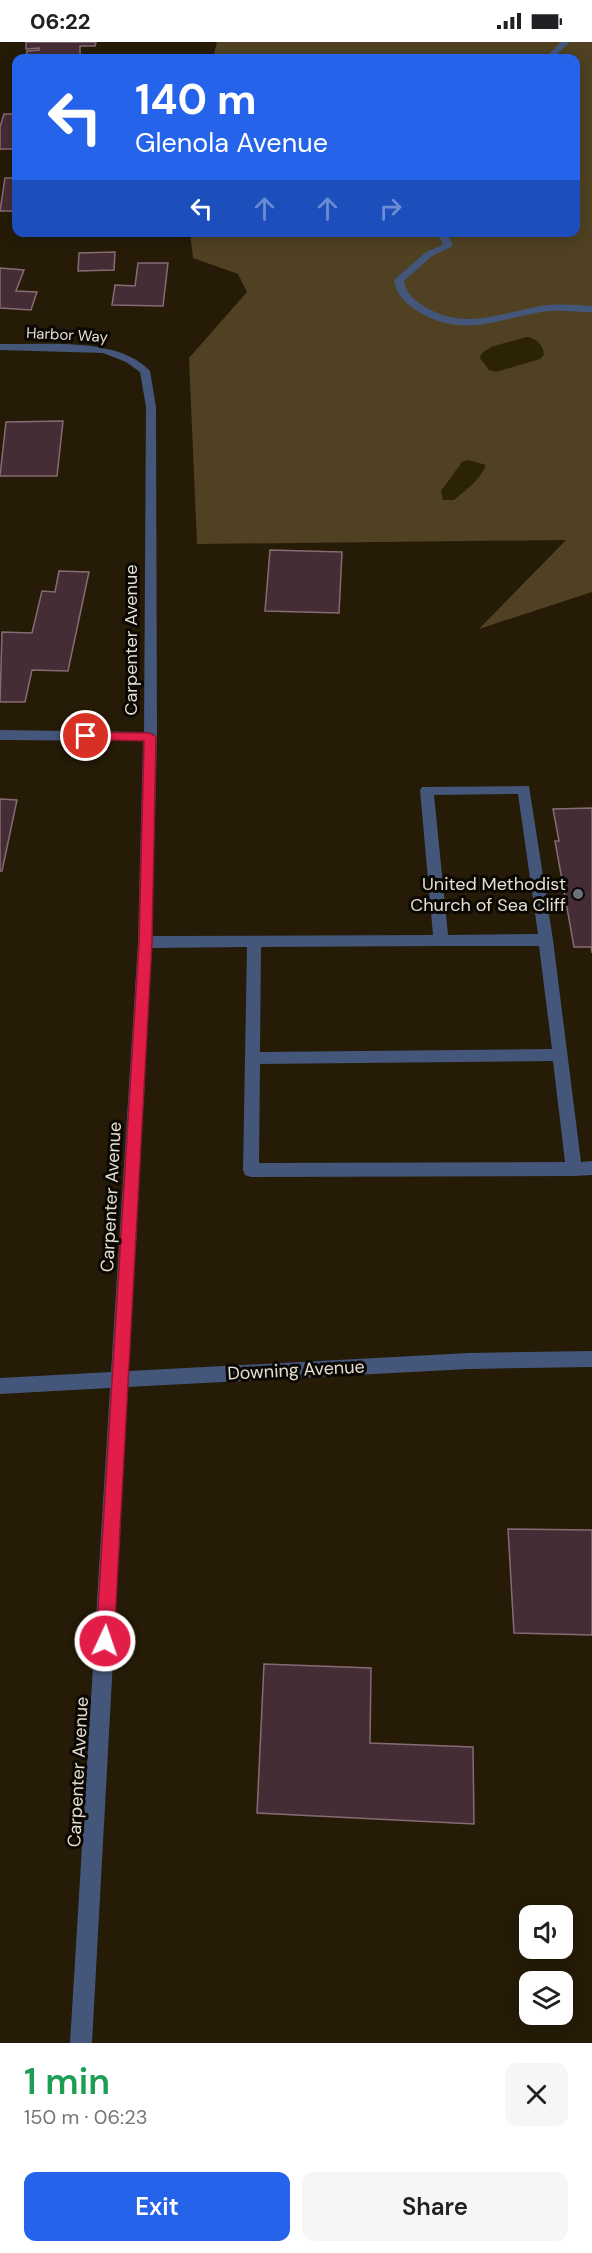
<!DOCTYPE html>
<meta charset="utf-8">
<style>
:root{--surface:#fff;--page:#f6f6f6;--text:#202124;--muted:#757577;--accent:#2563eb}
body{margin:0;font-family:"DM Sans",sans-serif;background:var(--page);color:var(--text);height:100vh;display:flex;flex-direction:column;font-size:22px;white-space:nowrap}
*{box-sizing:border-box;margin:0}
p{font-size:20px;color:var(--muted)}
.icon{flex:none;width:33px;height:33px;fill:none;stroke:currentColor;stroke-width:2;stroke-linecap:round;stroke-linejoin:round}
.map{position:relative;height:2001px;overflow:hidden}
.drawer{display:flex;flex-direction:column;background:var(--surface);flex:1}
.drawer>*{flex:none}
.guide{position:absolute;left:12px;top:12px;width:568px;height:183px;border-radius:12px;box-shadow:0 3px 15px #0003;background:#2563eb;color:#fff;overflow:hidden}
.fabs{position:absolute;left:519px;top:1863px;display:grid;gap:12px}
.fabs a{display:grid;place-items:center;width:54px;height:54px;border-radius:12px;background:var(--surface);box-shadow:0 3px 15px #0003;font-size:30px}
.pin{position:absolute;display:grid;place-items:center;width:51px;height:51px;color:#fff;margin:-26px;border:3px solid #fff;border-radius:50%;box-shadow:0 2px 6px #0007}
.me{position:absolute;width:66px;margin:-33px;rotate:3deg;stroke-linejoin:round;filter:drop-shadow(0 0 4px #0008)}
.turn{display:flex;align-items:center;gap:21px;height:126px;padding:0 24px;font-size:27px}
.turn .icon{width:78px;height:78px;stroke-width:2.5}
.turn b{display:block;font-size:42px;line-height:51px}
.lanes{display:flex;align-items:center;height:57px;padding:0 24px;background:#0003;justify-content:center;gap:30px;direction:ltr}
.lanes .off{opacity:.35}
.round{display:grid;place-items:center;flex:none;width:63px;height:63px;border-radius:12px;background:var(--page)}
.summary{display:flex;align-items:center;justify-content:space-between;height:102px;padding:0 24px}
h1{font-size:36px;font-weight:600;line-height:45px;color:#1e9e55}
.primary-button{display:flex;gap:12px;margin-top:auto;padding:12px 24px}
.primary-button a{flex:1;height:69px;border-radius:12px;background:var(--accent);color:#fff;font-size:24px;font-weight:600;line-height:69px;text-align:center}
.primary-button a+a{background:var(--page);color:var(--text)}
.status{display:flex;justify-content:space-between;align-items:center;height:42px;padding:0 30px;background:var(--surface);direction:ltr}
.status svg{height:16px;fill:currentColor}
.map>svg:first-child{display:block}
</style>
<div class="status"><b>06:22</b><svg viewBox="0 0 49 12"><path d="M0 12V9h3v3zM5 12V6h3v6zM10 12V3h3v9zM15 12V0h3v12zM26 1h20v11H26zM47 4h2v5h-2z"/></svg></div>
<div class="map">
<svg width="592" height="2001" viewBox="0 0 592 2001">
<rect width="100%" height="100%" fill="#251b07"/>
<polygon fill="#504122" points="217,0 592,0 592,550 479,587 566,498 197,502 189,316 247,250 238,232 193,216 190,191 576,190 576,16 213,16"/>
<g fill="#2c2303">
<path d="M526 295C536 296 543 302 544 313L540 317 496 330 489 328 480 316 481 312 491 305Z"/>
<path d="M468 418 486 423C480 438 466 448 454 458H443L441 449 462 420Z"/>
</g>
<g fill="#452d35" stroke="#876b74" stroke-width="1.5">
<polygon points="26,0 96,0 95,4 80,4 80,16 26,16 27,9 39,8 39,6 26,7"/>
<polygon points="4,72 16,72 16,107 0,107 0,85"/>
<polygon points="5,136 16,136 16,169 0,169"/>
<polygon points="115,210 114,228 78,229 79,211"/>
<polygon points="138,221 168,221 163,264 112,263 115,243 135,244"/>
<polygon points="0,226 24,228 16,249 37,250 31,268 0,266"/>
<polygon points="63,379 57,434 0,434 6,380"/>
<polygon points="270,508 342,510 339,571 265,569"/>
<polygon points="59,529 89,530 68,629 32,628 25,660 0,660 2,590 32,591 42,549 55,550"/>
<polygon points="0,757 17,758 2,829 0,829"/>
<polygon points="592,766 592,911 591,905 574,905 555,799 559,799 553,767"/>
<polygon points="508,1487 592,1488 592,1593 514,1591"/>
<polygon points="264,1622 371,1626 370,1701 473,1705 474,1782 257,1771"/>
</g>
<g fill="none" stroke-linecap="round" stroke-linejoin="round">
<g fill="#445679" fill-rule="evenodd">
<polygon points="561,0 570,0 553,16 545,16"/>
<path d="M437 190H447L453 204 432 214 404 239C407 253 415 259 427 266 465 288 501 271 541 264 558 261 574 263 592 264V270C574 270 558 267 541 270 495 278 463 296 419 270 406 262 396 253 394 238L426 210 443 203Z"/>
<path d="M0 302C44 303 118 294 150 329L156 365 157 695 152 894 433 893 420 748 422 745 529 744 553 898 581 1120 592 1119V1133L574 1134 251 1135 245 1133 243 1128 247 905 152 906 129 1329 469 1311 592 1309V1325L469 1327 128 1345 92 2001H70L110 1346 0 1352V1336L111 1330 138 900 143 699 0 698V688L144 690 146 365 140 330 126 320 103 311 0 308ZM518 752 538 892 448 893 434 753ZM443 904H539L552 1007 260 1010 261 905ZM553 1019 565 1120 259 1121 260 1022Z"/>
</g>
</g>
<polygon fill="#e11d48" stroke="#92132f" stroke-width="1.5" points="86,690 150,691 156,695 152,900 114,1599 111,1605 105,1607 99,1605 96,1599 139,900 144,699 81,697 80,694"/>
<circle fill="#6b7280" stroke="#0b0702" stroke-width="2" cx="578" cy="852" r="6"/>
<g text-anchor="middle" stroke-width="6" stroke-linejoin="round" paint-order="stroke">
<g font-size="15" fill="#e5ded2" stroke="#0b0702">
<text transform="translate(67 293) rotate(3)" y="5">Harbor Way</text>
</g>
<g font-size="18" fill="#e5ded2" stroke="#0b0702">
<text transform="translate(131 598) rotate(-90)" y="6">Carpenter Avenue</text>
<text transform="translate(111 1155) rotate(-87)" y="6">Carpenter Avenue</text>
<text transform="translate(296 1328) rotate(-3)" y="6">Downing Avenue</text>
<text transform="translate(78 1730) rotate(-87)" y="6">Carpenter Avenue</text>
</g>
<g font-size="18" fill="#e5ded2" stroke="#0b0702" text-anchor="end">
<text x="566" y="848">United Methodist<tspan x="566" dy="21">Church of Sea Cliff</tspan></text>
</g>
</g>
</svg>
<div class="fabs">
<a><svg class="icon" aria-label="sound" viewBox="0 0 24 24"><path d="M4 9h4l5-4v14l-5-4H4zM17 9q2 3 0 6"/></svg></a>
<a><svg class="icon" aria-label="layers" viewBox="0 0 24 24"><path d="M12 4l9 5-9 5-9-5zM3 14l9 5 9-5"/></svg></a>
</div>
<div class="pin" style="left:86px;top:694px;background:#d93025"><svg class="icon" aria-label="arrive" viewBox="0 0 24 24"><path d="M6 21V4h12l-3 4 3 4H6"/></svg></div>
<svg class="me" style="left:105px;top:1599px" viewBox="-20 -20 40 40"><circle r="17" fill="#e11d48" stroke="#fff" stroke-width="3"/><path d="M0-11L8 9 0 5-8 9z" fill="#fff"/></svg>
<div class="guide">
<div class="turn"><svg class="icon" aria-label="left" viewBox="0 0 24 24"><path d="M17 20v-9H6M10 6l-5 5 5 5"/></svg><div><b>140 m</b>Glenola Avenue</div></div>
<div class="lanes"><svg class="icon" aria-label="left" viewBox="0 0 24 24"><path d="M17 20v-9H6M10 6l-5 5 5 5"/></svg><svg class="icon off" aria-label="ahead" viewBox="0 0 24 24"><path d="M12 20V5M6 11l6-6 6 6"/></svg><svg class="icon off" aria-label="ahead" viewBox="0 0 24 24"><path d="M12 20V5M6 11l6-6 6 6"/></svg><svg class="icon off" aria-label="right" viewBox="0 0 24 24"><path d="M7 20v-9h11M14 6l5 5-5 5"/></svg></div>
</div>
</div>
<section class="drawer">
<div class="summary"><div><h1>1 min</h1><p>150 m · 06:23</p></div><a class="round"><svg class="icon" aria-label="close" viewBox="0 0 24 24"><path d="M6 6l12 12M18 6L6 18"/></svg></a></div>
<div class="primary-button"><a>Exit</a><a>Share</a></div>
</section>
